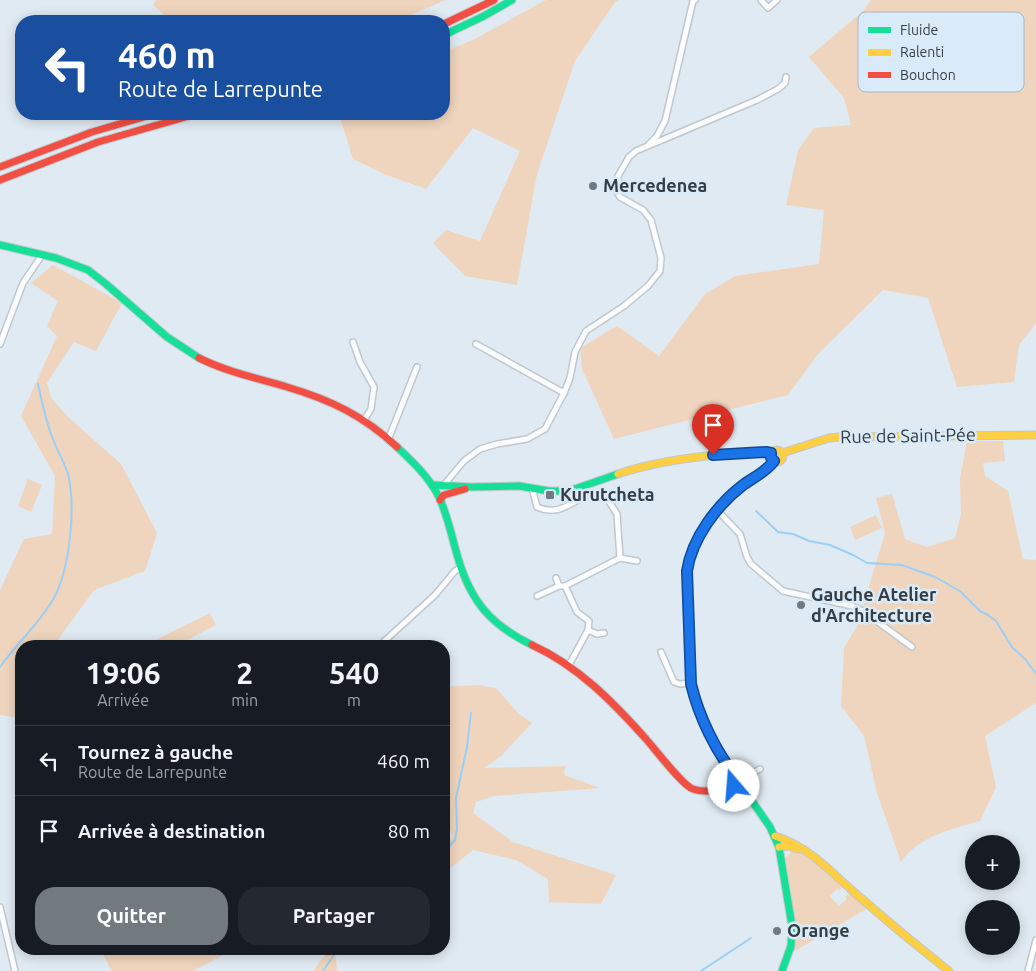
<!DOCTYPE html>
<html lang="fr">
<meta charset="utf-8">
<style>
:root{--surface:#171b24;--page:#242831;--text:#f1f3f6;--muted:#9ea1a6;--line:#363941;--accent:#727a80}
body{margin:0;font-family:Ubuntu,sans-serif;background:var(--page);color:var(--text);height:100vh;display:flex;flex-direction:column;font-size:19px;white-space:nowrap}
*{box-sizing:border-box;margin:0}
p{font-size:16px;color:var(--muted)}
.icon{flex:none;width:28px;height:28px;fill:none;stroke:currentColor;stroke-width:2;stroke-linecap:round;stroke-linejoin:round}
.map{position:relative;flex:1;overflow:hidden}
.side{position:absolute;left:15px;top:640px;width:435px;height:315px;display:flex;flex-direction:column;background:var(--surface);border-radius:20px;box-shadow:0 2px 12px #0003}
.side>*{flex:none}
.top-card{position:absolute;left:15px;top:15px;width:435px;height:105px;border-radius:20px;box-shadow:0 2px 12px #0003;background:#1a4fa0;color:#fff;overflow:hidden}
.tools{position:absolute;left:965px;top:835px;display:grid;gap:10px}
.tools a{display:grid;place-items:center;width:55px;height:55px;border-radius:50%;background:var(--surface);box-shadow:0 2px 12px #0003;font-size:25px}
.pin{position:absolute;display:grid;place-items:center;width:42px;height:42px;color:#fff;margin:-51px -21px;border-radius:50% 50% 50% 0;rotate:-45deg;box-shadow:0 0 5px #0007}
.pin .icon{rotate:45deg}
.me{position:absolute;width:55px;margin:-28px;rotate:342deg;stroke-linejoin:round;filter:drop-shadow(0 0 4px #0008)}
.turn{display:flex;align-items:center;gap:18px;height:105px;padding:0 20px;font-size:22px}
.turn .icon{width:65px;height:65px;stroke-width:2.5}
.turn b{display:block;font-size:35px;line-height:42px}
.eta{display:flex;justify-content:space-evenly;align-items:center;height:85px;text-align:center}
.eta b{font-size:30px;font-weight:600;line-height:35px}
.primary-button{display:flex;gap:10px;margin-top:auto;padding:10px 20px}
.primary-button a{flex:1;height:58px;border-radius:20px;background:var(--accent);color:#fff;font-size:20px;font-weight:600;line-height:58px;text-align:center}
.primary-button a+a{background:var(--page);color:var(--text)}
ul{padding:0;list-style:none}
li{display:flex;align-items:center;gap:15px;height:70px;padding:0 20px;border-top:1px solid var(--line)}
li div{flex:1}
li b{display:block;font-size:19px}
li em{font-style:normal}
.map>svg:first-child{display:block}
</style>
<div class="map">
<svg width="1036" height="971" viewBox="0 0 1036 971">
<rect width="100%" height="100%" fill="#e0eaf2"/>
<g fill="#efd5bd">
<polygon points="156,0 446,0 397,21 171,21 153,5"/>
<polygon points="546,0 619,0 615,2 575,61 537,174 517,285 465,276 433,243 446,230 480,241 520,151 473,128 426,189 384,174 353,159 339,114 444,114 444,52 475,39"/>
<polygon points="871,0 1036,0 1036,323 1019,345 1014,382 957,387 928,298 883,290 818,354 788,395 614,439 582,369 580,348 617,326 659,356 705,294 735,276 819,264 824,210 786,205 798,150 814,128 851,125 844,98 809,57 863,11"/>
<polygon points="53,265 122,303 96,351 74,342 47,383 51,398 68,417 121,464 157,533 145,571 94,590 53,646 21,646 21,718 0,715 0,590 24,539 52,534 55,476 21,416 57,336 47,326 58,301 31,283"/>
<path d="M967 441H1003L1005 461 983 463 985 476 1008 491 1023 559 1036 560V703L985 736 996 787 980 821C952 829 919 836 901 862L877 793 864 736 841 706 844 648 857 626 885 533 876 498 892 494 905 539 927 547 955 538 961 514 960 479Z"/>
<polygon points="28,479 42,485 31,512 18,506"/>
<polygon points="876,515 882,528 855,540 850,527"/>
<polygon points="210,613 216,625 175,646 143,646"/>
<polygon points="477,685 496,688 520,715 532,723 501,756 484,768 565,766 564,775 600,788 494,796 476,802 473,813 513,842 616,875 601,904 549,902 548,879 516,860 473,850 444,873 444,847 453,836 444,822 444,687"/>
<polygon points="792,851 799,851 803,854 830,874 842,888 839,891 837,889 830,896 839,906 847,899 845,897 850,893 868,908 793,952 797,930 785,859"/>
<polygon points="113,949 226,949 227,953 193,971 112,971 102,953"/>
<polygon points="327,952 336,956 337,971 313,971"/>
</g>
<g fill="none" stroke-linecap="round" stroke-linejoin="round">
<g stroke="#9ccff6" stroke-width="2">
<polyline points="756,511 778,532 793,534 809,541 830,545 853,555 867,563 902,565 935,577 960,591 980,611 988,615 996,621 1012,647 1026,660 1036,674"/>
<path d="M0 667C17 643 40 623 54 598 70 568 76 507 68 474 65 463 57 451 53 439 46 422 42 403 38 384"/>
<polyline points="444,852 455,840 457,829 456,798 467,747 471,713"/>
<polyline points="323,971 338,949"/>
<polyline points="701,971 751,938"/>
</g>
<g stroke="#c0c8ce" stroke-width="8">
<g id="street">
<polyline points="761,0 768,8 777,0"/>
<polyline points="649,144 657,136 665,121 693,1 695,0"/>
<polyline points="353,342 360,362 374,387 371,409 364,420"/>
<polyline points="0,344 23,283 42,255"/>
<polyline points="476,344 564,393"/>
<polyline points="388,440 417,367"/>
<polyline points="443,486 464,461 480,449 497,444 527,439 545,429 564,393 570,378 575,352 586,331 624,306 648,286 660,271 661,258 651,220 643,210 620,197 617,192 618,176 629,157 636,151 757,100 778,89 785,83 786,77"/>
<path d="M532 488 537 507C565 520 578 490 604 494L617 514 620 558"/>
<polyline points="717,510 740,534 747,557 751,564 783,591 852,606 863,611 912,647"/>
<polyline points="556,578 559,586"/>
<polyline points="565,586 577,612 589,621 588,630 569,665"/>
<polyline points="537,596 559,586 565,586 620,558 637,561"/>
<polyline points="588,630 597,634 604,633"/>
<polyline points="379,646 435,595 455,571 461,567"/>
<polyline points="661,652 674,682 680,684 691,683"/>
<polyline points="741,779 760,769"/>
<polyline points="0,907 15,971"/>
<polyline points="1028,971 1036,940"/>
</g>
</g>
<g stroke="#c0c8ce" stroke-width="9">
<g id="fast">
<polyline points="444,35 484,16 512,0"/>
<polyline points="0,245 56,258 88,270 106,284 167,337 199,358"/>
<path d="M397 447C413 462 429 477 439 497 448 516 452 538 458 558 471 602 491 625 532 645"/>
<polyline points="432,485 472,487 519,486 549,491 569,491 618,474"/>
<circle cx="739" cy="784" r="5.5"/>
<polyline points="743,788 770,827 779,847 792,926 791,946 782,971"/>
</g>
</g>
<g stroke="#c0c8ce" stroke-width="9">
<g id="slow">
<circle cx="777" cy="456" r="6"/>
<polyline points="782,453 829,438 839,437 1036,435"/>
<path d="M618 474C653 462 691 457 728 454 743 452 757 450 771 453"/>
<path d="M775 836C808 846 830 871 855 893 886 920 917 946 949 971"/>
<polyline points="779,847 787,846 798,849"/>
</g>
</g>
<g stroke="#c0c8ce" stroke-width="9">
<g id="jam">
<polyline points="444,24 494,0"/>
<polyline points="0,167 92,132 154,114"/>
<polyline points="0,180 98,142 196,114"/>
<path d="M199 358C227 372 257 378 287 387 331 400 364 416 397 447"/>
<polyline points="440,500 444,495 465,489"/>
<path d="M532 645C578 666 613 702 646 739 655 749 683 786 693 789 706 794 721 789 734 786"/>
<path d="M737 779C719 756 703 722 694 694 688 677 690 655 689 637 688 611 683 582 690 557 695 542 707 524 716 511 732 490 757 480 774 461"/>
</g>
</g>
<use href="#street" stroke="#fafcfd" stroke-width="5"/>
<use href="#fast" stroke="#16e098" stroke-width="7"/>
<use href="#slow" stroke="#ffcf43" stroke-width="7"/>
<use href="#jam" stroke="#f24e42" stroke-width="7"/>
</g>
<g fill="none" stroke-linecap="round" stroke-linejoin="round">
<g stroke="#114b97" stroke-width="12">
<path id="route" d="M713 455 766 452 771 453V458L774 461C766 472 754 477 743 485 717 505 692 538 687 571L691 684C699 717 716 752 737 778L733 782 734 786"/>
</g>
<use href="#route" stroke="#1a73e8" stroke-width="9"/>
</g>
<g fill="#727a80" stroke="#d9ebf9" stroke-width="2">
<circle cx="593" cy="186" r="5"/>
<rect x="545" y="490" width="10" height="10" rx="2.5"/>
<circle cx="801" cy="605" r="5"/>
<circle cx="777" cy="931" r="5"/>
</g>
<g text-anchor="middle" stroke-width="5" stroke-linejoin="round" paint-order="stroke">
<g font-size="18" font-weight="bold" fill="#373e43" stroke="#d9ebf9" text-anchor="start">
<text x="603" y="192">Mercedenea</text>
<text x="560" y="501">Kurutcheta</text>
<text x="811" y="601">Gauche Atelier<tspan x="811" dy="21">d'Architecture</tspan></text>
<text x="787" y="937">Orange</text>
</g>
<g font-size="18" fill="#373e43" stroke="#d9ebf9">
<text transform="translate(908 436) rotate(-1)" y="6">Rue de Saint-Pée</text>
</g>
</g>
<rect x="858" y="12" width="166" height="80" rx="8" fill="#d9ebf9" stroke="#a8b7c2" stroke-width="1"/>
<rect x="868" y="27" width="23" height="6" fill="#16e098"/>
<rect x="868" y="49" width="23" height="7" fill="#ffcf43"/>
<rect x="868" y="72" width="23" height="6" fill="#f24e42"/>
<g font-size="14" fill="#373e43">
<text x="900" y="35">Fluide</text>
<text x="900" y="57">Ralenti</text>
<text x="900" y="80">Bouchon</text>
</g>
</svg>
<div class="tools">
<a>+</a>
<a>−</a>
</div>
<div class="pin" style="left:713px;top:455px;background:#d93025"><svg class="icon" aria-label="arrive" viewBox="0 0 24 24"><path d="M6 21V4h12l-3 4 3 4H6"/></svg></div>
<svg class="me" style="left:734px;top:786px" viewBox="-20 -20 40 40"><circle r="19" fill="#fff"/><path d="M0-13L10 11 0 6-10 11z" fill="#1a73e8"/></svg>
<div class="top-card">
<div class="turn"><svg class="icon" aria-label="left" viewBox="0 0 24 24"><path d="M17 20v-9H6M10 6l-5 5 5 5"/></svg><div><b>460 m</b>Route de Larrepunte</div></div>
</div>
<section class="side">
<div class="eta">
<div><b>19:06</b><p>Arrivée</p></div>
<div><b>2</b><p>min</p></div>
<div><b>540</b><p>m</p></div>
</div>
<ul>
<li><svg class="icon" aria-label="left" viewBox="0 0 24 24"><path d="M17 20v-9H6M10 6l-5 5 5 5"/></svg><div><b>Tournez à gauche</b><p>Route de Larrepunte</p></div><em>460 m</em></li>
<li><svg class="icon" aria-label="arrive" viewBox="0 0 24 24"><path d="M6 21V4h12l-3 4 3 4H6"/></svg><div><b>Arrivée à destination</b></div><em>80 m</em></li>
</ul>
<div class="primary-button"><a>Quitter</a><a>Partager</a></div>
</section>
</div>
